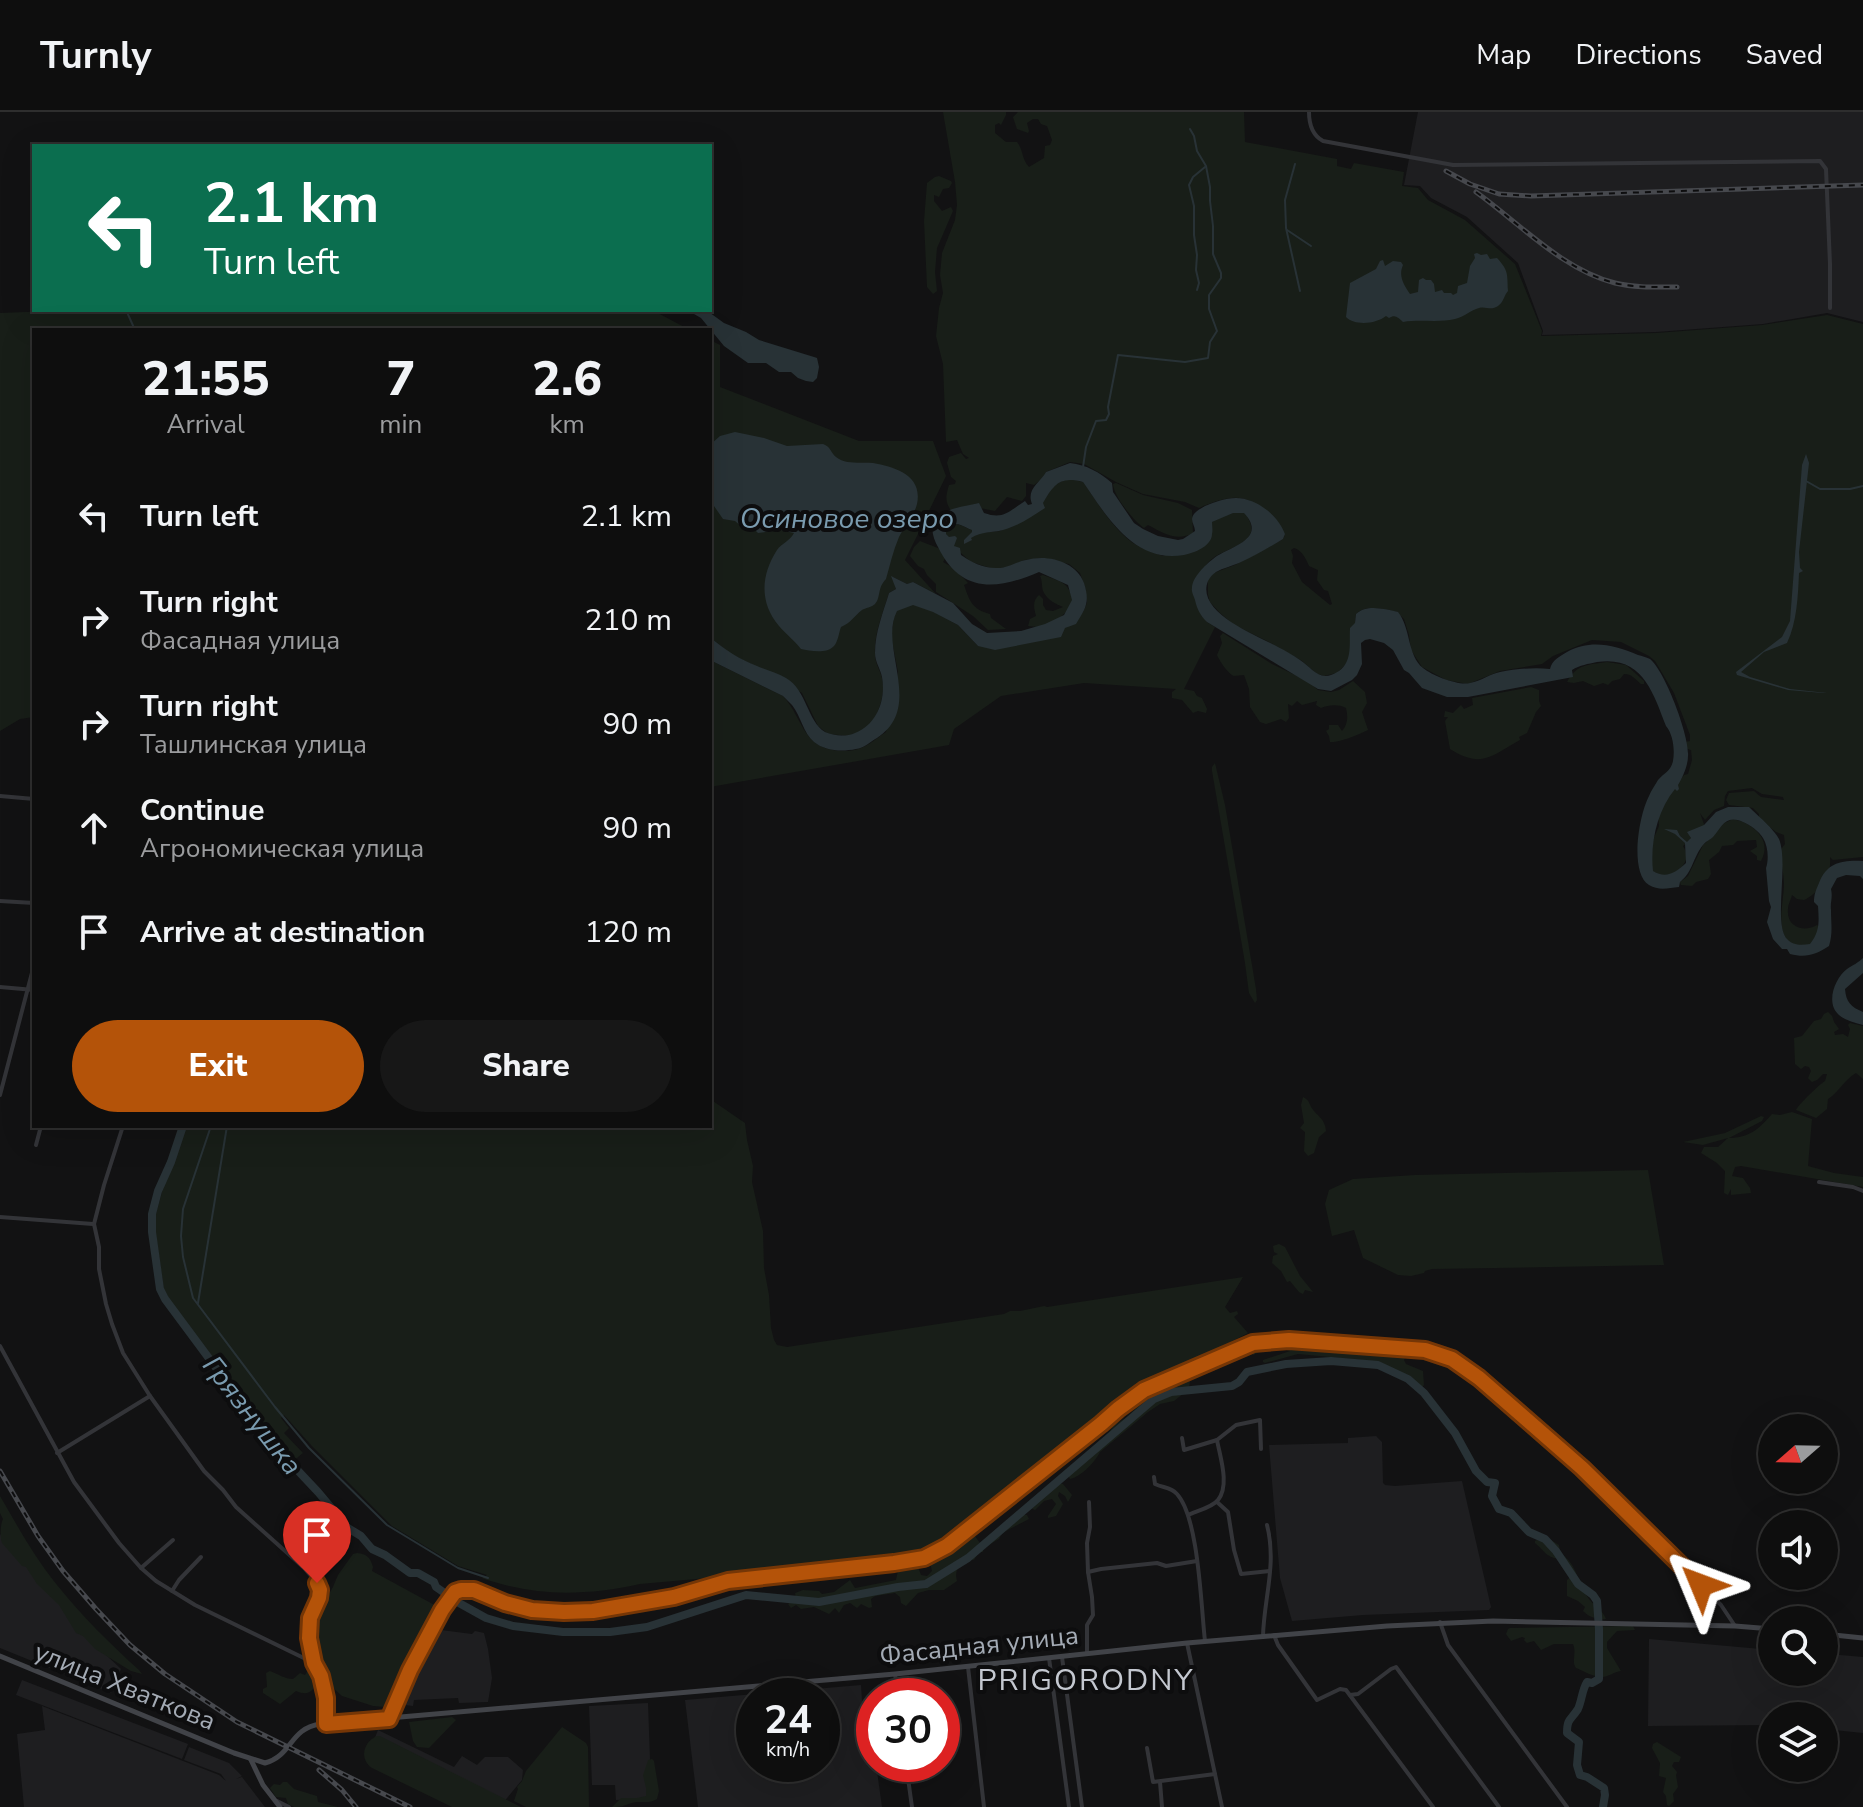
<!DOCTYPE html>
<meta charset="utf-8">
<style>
:root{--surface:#0e0e0e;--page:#171717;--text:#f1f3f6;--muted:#9b9c9e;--line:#2e2e2e;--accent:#b45309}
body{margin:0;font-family:"Nunito Sans",sans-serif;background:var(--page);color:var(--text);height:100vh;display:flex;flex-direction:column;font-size:30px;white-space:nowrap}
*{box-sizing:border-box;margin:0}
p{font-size:26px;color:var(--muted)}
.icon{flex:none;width:44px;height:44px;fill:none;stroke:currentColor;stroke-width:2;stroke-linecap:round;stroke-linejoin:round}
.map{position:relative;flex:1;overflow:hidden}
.drawer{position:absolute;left:32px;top:216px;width:680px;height:800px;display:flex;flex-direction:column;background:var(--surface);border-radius:0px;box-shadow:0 8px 32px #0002,0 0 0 2px var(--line)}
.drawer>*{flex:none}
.guide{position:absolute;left:32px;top:32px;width:680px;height:168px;border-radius:0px;box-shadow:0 8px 32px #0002,0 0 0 2px var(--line);background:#0b6e4f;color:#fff;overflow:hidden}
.needle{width:52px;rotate:250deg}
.controls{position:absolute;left:1758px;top:1302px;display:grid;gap:16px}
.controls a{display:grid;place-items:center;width:80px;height:80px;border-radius:50%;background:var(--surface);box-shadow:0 8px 32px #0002,0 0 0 2px var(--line);font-size:40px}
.speed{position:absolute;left:736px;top:1566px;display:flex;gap:16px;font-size:40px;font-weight:700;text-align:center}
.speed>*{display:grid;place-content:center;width:104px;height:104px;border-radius:50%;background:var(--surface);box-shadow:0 8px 32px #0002,0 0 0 2px var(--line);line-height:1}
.speed small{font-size:20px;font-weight:400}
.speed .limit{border:12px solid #d22;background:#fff;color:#111}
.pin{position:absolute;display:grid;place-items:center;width:68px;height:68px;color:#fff;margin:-82px -34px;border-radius:50% 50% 50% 0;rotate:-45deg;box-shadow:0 0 8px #0007}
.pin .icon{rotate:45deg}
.me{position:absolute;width:88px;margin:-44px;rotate:314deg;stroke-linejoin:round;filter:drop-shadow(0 0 6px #0008)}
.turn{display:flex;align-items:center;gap:28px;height:168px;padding:0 40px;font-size:36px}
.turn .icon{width:104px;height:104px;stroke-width:2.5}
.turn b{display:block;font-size:56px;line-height:68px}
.eta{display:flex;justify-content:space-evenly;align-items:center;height:136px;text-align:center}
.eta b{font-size:48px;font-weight:800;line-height:56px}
.primary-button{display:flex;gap:16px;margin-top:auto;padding:16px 40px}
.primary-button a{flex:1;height:92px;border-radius:48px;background:var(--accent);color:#fff;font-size:32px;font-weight:800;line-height:92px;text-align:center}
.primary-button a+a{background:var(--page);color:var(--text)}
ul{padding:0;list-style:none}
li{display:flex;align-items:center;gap:24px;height:104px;padding:0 40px}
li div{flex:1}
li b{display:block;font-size:30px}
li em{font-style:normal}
header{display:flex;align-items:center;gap:48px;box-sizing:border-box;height:112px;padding:0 40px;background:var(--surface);border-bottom:2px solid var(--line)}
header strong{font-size:38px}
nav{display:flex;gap:44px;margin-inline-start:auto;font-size:28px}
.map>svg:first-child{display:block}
</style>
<header>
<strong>Turnly</strong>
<nav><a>Map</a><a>Directions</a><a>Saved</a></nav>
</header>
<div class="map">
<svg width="1863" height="1695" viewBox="0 0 1863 1695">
<rect width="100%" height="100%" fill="#121213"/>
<g fill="#1e1e20" fill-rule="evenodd">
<polygon points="1418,0 1863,0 1863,210 1827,201 1763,212 1656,220 1542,223 1543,219 1518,151 1467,105 1431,86 1420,74 1404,73"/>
<polygon points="1376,1324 1382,1330 1383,1371 1385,1373 1395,1374 1462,1369 1491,1495 1489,1498 1363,1503 1292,1509 1280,1466 1269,1333 1348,1331 1348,1326"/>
<polygon points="0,1422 91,1529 121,1557 111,1581 0,1536"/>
<polygon points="441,1518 472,1522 475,1519 484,1521 488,1537 492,1566 488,1590 459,1591 458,1586 414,1588 413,1594 405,1593 408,1572 419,1552"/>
<polygon points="1649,1527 1772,1538 1772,1560 1824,1560 1824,1538 1829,1542 1863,1545 1863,1621 1824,1617 1824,1604 1772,1604 1772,1613 1648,1614"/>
<polygon points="22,1568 188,1632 182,1647 16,1583"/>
<path d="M861 1573 862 1589H868L874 1635V1652H876L882 1695H698L685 1588ZM754 1584H822V1652H754Z"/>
<polygon points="648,1591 650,1647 646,1687 616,1688 615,1673 592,1673 589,1594"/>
<polygon points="42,1594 219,1663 226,1669 221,1662 184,1648 189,1635 229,1651 242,1664 236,1667 242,1665 265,1695 24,1695 17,1622 45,1618"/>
<polygon points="378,1618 454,1655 462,1644 477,1653 485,1645 508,1645 523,1658 522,1668 502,1692 374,1628"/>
</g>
<g fill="#181e18" fill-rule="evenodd">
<path d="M943 0H1006V3L1001 13 999 11 995 13V21L1006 30H1017C1024 39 1021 46 1029 55L1044 46 1045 34 1050 33 1052 28 1047 14 1041 12 1038 7H1033L1027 11 1029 19 1028 21 1017 17 1013 5 1018 0H1244L1245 30 1337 47V54L1351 57 1354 51 1404 60 1402 74 1418 76 1428 88 1465 108 1515 152 1542 219 1541 224 1656 221 1762 213 1827 203 1863 212V745L1833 748 1830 745C1832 764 1820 780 1804 788L1797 787 1792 783C1791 788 1788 792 1788 797 1786 815 1804 821 1817 813L1820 816C1818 825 1817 833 1806 834 1770 837 1784 792 1784 772 1784 762 1781 751 1779 740L1785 732 1784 723 1776 720 1759 707V702L1753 696 1729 693 1726 688 1729 681 1754 679 1761 685 1784 688 1783 685 1762 682 1752 676 1728 679 1725 684 1724 694 1714 698 1705 708 1700 701 1705 715 1692 722 1690 728 1683 734C1693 749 1679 760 1666 766L1648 757 1653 728 1659 714 1658 702 1663 691 1684 663 1688 662 1692 648 1691 638 1685 636V630L1690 629V623L1674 581 1655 549 1649 544 1621 530 1592 528 1553 544 1542 552 1500 559 1468 572 1446 568 1422 555 1411 538 1409 523 1404 507 1397 500C1383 497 1367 492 1356 502L1355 512 1350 521 1352 536 1350 545 1345 553 1337 561 1324 564 1317 562 1302 549 1267 529 1234 513 1219 500 1210 490 1208 483V467L1214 461 1237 452 1283 427 1285 422C1254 386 1245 376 1199 396L1185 390 1143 382 1116 370 1084 352 1070 350 1046 360 1042 367 1034 373 1026 371V384L1022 389 1007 385 995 399 975 395 954 403C945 391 945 386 949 373L955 372 956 369 951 365 947 351 949 345 961 341 966 347 969 346 963 342 957 328 946 330 943 252 936 224 939 196 943 181 940 163 942 141 955 108 957 93 955 70ZM1294 436C1302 438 1306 447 1309 454L1318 458 1317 468 1324 478 1328 479 1332 492 1330 493 1302 470 1292 451 1293 444 1291 438Z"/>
<polygon points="939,64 951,69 952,71 949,76 943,77 939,85 934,83 934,89 942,99 951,95 953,99 937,136 935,160 937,179 933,182 927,175 924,109 927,71 935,65"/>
<polygon points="76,198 652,198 690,218 34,218 34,605 20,607 0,619 0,201"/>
<path d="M710 228 720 233V275L859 329H933L946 364 926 405 927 413 920 418 905 448 936 482 913 470 907 472 893 465 896 477 889 481C883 501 874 521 875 542 875 551 880 558 882 566 886 584 878 598 872 615L849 624 828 622 818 614 802 581 753 553 729 541 710 525Z"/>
<path d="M1070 367 1083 370C1098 391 1112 416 1133 431 1142 437 1153 440 1163 444 1181 432 1218 401 1238 400 1245 400 1245 400 1248 406 1263 431 1225 436 1212 447 1203 454 1196 468 1192 479L1207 510 1215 515 1184 577 1194 579 1197 584 1202 586 1207 597 1206 601 1198 599 1193 601 1182 588 1172 586V580L1176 577 1084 571 1001 584 954 617 949 633 710 675V548L783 584C794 596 798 609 807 622 817 638 841 642 858 637 868 634 877 626 886 620L898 560 891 524 895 498 912 492 932 499 958 513 978 534 1065 516 1083 500 1087 491 1085 475 1080 461 1069 452 1042 446 1024 448 1010 455 994 457 971 450 953 434 946 422 945 417C959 409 959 413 972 418L973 420 964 428 979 421 1000 419 1042 392 1050 378 1058 370Z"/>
<path d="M1116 371 1143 383 1178 391 1192 398 1193 421C1177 430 1163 421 1148 413L1144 416C1134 409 1114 385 1113 372Z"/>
<path d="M920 429 943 438 946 445 943 450 955 457 968 471 964 473C970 490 972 497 990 502L991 506 1006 517 988 518 973 504 936 480V472L927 463 924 457 918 454 910 444 914 435Z"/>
<path d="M1043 463C1061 470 1068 469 1074 490 1064 505 1048 518 1028 514L1030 507 1036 504C1034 496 1032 489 1039 483L1043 487V493L1046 498 1053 499 1063 495C1056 492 1049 489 1044 481 1041 476 1043 470 1040 464Z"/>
<path d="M1223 521 1272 552 1308 569 1318 578 1331 580 1339 578 1353 569 1365 580 1367 591 1362 600 1368 618C1360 622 1339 631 1330 630L1329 624 1326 619 1329 617V613H1338L1342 619C1348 612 1348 605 1346 596 1338 592 1329 593 1321 596L1316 593 1317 589 1302 593 1297 589 1292 594 1288 592 1289 606 1286 610 1281 607 1266 612 1260 610 1250 595 1249 577 1244 563C1241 563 1237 564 1234 564 1228 562 1219 548 1217 543L1222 531 1220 524Z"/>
<path d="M1607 550 1626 553 1644 569V572H1641C1635 567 1632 562 1624 562L1620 567 1612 569 1608 573 1603 571 1594 574 1583 569 1574 571 1567 570C1577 552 1587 553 1607 550Z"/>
<path d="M1531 575 1539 578V589L1541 594 1536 600 1527 621 1519 625 1520 628C1491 644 1482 657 1450 637L1445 609 1448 605H1444L1445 599 1453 601 1461 593 1464 597 1473 593 1472 586Z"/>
<polygon points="1215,651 1225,693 1256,877 1257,888 1255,891 1249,881 1245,851 1212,659 1212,655"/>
<path d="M1733 707C1753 711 1773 728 1761 749L1757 748V744L1750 739 1757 735 1756 728 1737 729 1733 733 1722 734 1719 740 1709 748 1711 762 1708 767 1696 770 1692 774 1681 773 1680 770 1688 764 1703 733 1713 724 1720 713Z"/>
<path d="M1828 900 1832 904 1834 910 1839 917 1834 920 1835 923 1843 922 1848 925 1850 917 1848 913 1850 911 1863 914V967L1856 961C1844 968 1839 980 1828 987L1827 997 1816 1006 1796 998C1798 993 1820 972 1825 969L1827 962H1823L1817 968 1812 970 1808 966 1811 959 1809 955 1805 954 1801 957 1795 952 1794 926 1802 924 1814 909 1821 907 1824 902Z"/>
<path d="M1303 985C1311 989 1308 992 1314 999 1320 1006 1325 1008 1326 1019L1319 1025 1314 1041 1308 1044 1304 1039 1305 1020 1300 1016 1304 1011 1301 993Z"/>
<path d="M710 987 745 1011 747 1028 753 1054 752 1070 763 1119 764 1156 769 1183 771 1216 774 1228 777 1233 787 1235 1004 1202 1010 1199H1020L1044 1194 1047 1195 1243 1165 1225 1195 1230 1201 1237 1199 1238 1202 1234 1205 1248 1221 1134 1280 1109 1299 1105 1296 1083 1315 1086 1318C1083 1322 1076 1328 1070 1326L1059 1335 1061 1339C1056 1345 1037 1360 1030 1361L979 1404 928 1442 886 1450 640 1472C585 1484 535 1485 482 1466L487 1463 458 1454 392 1414 311 1333 284 1303 281 1306 289 1316 284 1321 303 1341 292 1350 233 1278 178 1203 164 1178 155 1117V1105L164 1073 186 1014H710Z"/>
<path d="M1792 1000 1812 1007 1808 1054 1834 1061 1863 1065V1075L1741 1054 1735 1055 1732 1064 1743 1066 1750 1076 1751 1081 1731 1083V1077L1728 1083 1724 1081 1725 1059 1717 1051 1701 1041 1704 1035H1718L1728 1026 1703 1033 1683 1030 1725 1021 1761 1004 1764 1005 1762 1009 1729 1026C1749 1026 1759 1017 1772 1002L1780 1003Z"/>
<polygon points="1648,1058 1664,1153 1432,1157 1425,1159 1424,1161 1411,1164 1398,1163 1363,1146 1354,1118 1332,1124 1325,1092 1329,1078 1353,1067 1415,1063"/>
<polygon points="1279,1132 1285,1135 1300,1164 1313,1180 1305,1178 1303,1182 1299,1180 1290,1169 1287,1170 1281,1159 1272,1151 1273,1144 1278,1142 1274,1140 1273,1134"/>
<path d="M1282 1231 1330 1233 1404 1240 1407 1242 1404 1248 1406 1252 1423 1259 1424 1273 1421 1276 1405 1263 1394 1258 1382 1253 1362 1248 1298 1242 1265 1251 1263 1250V1248L1290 1239C1277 1234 1266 1237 1253 1243L1252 1241 1257 1234Z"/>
<path d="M1184 1262 1190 1268 1189 1277 1174 1289 1160 1292 1148 1300 1100 1340C1095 1350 1081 1365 1070 1367L1068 1363C1078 1342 1107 1331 1113 1313L1126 1306 1136 1296 1135 1289 1137 1286 1168 1268Z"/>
<polygon points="1053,1370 1063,1372 1072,1383 1068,1390 1065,1384 1059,1380 1058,1384 1063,1392 1056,1404 1048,1406 1048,1404 1056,1392 1052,1387 1044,1389 1035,1398 1031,1396 1029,1392 1038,1381"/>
<path d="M0 1384C18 1415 35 1446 57 1473 82 1504 110 1532 139 1558L142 1562 131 1559 95 1537 83 1524 76 1521 59 1493 37 1472 26 1455 22 1454 2 1431C0 1425 0 1413 3 1407L0 1401Z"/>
<path d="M1023 1403H1027L1029 1407 1002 1421 999 1427 983 1436V1440H979L974 1448 969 1447C959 1453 954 1458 957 1469L944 1478H929L918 1481 906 1494 901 1491 900 1485 895 1481 875 1484 871 1487 872 1495 869 1496 861 1492 857 1496 850 1491 844 1493 839 1501 835 1496 829 1502 814 1495 801 1497 796 1493 791 1496 788 1492 796 1486 795 1481 803 1478 819 1479 822 1482 834 1480 850 1468 855 1476 896 1468 898 1459 914 1455H918L921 1463 927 1464 932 1459 930 1450 932 1446 966 1422 972 1420 980 1431 993 1422 1010 1406H1021Z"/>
<path d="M1537 1428 1547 1431 1551 1428 1559 1433 1560 1441C1577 1451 1578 1472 1589 1487 1595 1495 1602 1497 1606 1507 1597 1508 1589 1505 1583 1499L1585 1495 1578 1489 1567 1484V1468L1573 1463 1561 1447C1546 1446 1546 1440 1535 1431V1429Z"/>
<path d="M357 1441C367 1442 370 1445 373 1455L372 1459 440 1496 386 1595 373 1594 342 1584 330 1573 324 1560 311 1526 319 1499 333 1475 338 1463 353 1442Z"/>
<path d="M1633 1514 1635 1518 1617 1519 1607 1530V1536L1621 1559C1614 1560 1608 1565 1602 1565 1593 1565 1584 1559 1576 1556 1571 1549 1577 1541 1573 1532H1554L1541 1538 1534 1529 1527 1531 1524 1528 1525 1526 1522 1525 1511 1529 1506 1522 1508 1517 1510 1516Z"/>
<path d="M310 1555 315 1567 312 1571 314 1576C308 1583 304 1582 296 1579L280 1592 263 1581V1577L267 1575 266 1561 270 1559C278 1562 285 1567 293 1567L300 1561 305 1563Z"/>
<polygon points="452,1605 456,1608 429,1636 417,1635 413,1629 409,1610"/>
<polygon points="562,1615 586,1631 588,1635 589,1695 526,1695 514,1689 518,1677 517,1675 522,1669 526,1659"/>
<path d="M377 1624H380L521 1695H452L372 1656C359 1647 363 1630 377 1624Z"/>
<polygon points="1657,1630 1681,1645 1679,1650 1674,1650 1672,1654 1677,1660 1676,1663 1678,1675 1673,1682 1674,1689 1669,1694 1667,1693 1666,1684 1663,1680 1666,1666 1659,1664 1660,1651 1652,1636 1653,1632"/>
<path d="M652 1647 654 1649 659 1679 657 1687C648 1693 640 1688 632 1691 622 1694 623 1695 612 1695L621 1686H637L646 1684V1676L643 1663 648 1648Z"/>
<polygon points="283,1670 287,1670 294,1677 317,1684 318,1690 338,1695 294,1695 288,1692 286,1686 276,1685 270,1676 274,1672 280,1673"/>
</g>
<g fill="#283236">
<path d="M1477 141 1481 143 1487 142 1490 147 1497 146C1509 159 1507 162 1508 179 1504 183 1504 190 1498 194 1491 199 1486 194 1479 196 1471 198 1464 205 1455 207 1438 211 1420 207 1403 210 1398 205 1395 202 1389 206L1386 204C1376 212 1355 214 1346 205L1350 171 1376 157 1380 149 1383 148 1385 154 1393 149 1401 150 1403 153C1398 164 1404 173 1410 182L1418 180 1419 168 1423 166 1426 168H1431L1434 172 1435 180 1442 178 1444 181H1451L1453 183 1457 181 1458 174 1467 171 1470 154 1475 146 1474 142Z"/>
<polygon points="687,198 706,198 724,211 746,220 759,228 814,245 817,246 819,255 817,266 813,270 806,269 798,266 791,260 779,260 766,251 748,251 724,234 701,206"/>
<path d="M735 320 764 326 787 334 823 332C831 335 830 340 836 345 846 353 861 350 873 351 895 355 923 363 917 392 914 404 905 414 899 425 893 439 890 453 886 467 877 476 881 486 875 492 872 495 865 496 862 498 854 504 851 511 841 515 839 520 838 530 834 534 827 542 810 539 801 537 794 528 786 522 779 514 759 490 761 463 777 438 782 431 790 429 794 421L781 418 758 421 753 416 742 415 735 409 723 407 714 394 713 366 710 351 711 332 720 324Z"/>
<path d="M1806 342 1809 351 1799 440 1800 456 1803 459 1799 461C1798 484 1797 510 1787 531L1764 540 1741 560 1750 565 1790 577 1827 581H1823L1788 578 1737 563 1736 560 1782 525 1790 509 1802 353Z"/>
<path d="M1070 351C1087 353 1099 360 1112 371L1113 380 1134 411 1143 417 1158 424 1178 428 1183 427 1195 419C1195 415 1192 411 1192 407 1193 400 1200 397 1205 394 1215 390 1225 386 1236 386 1256 386 1278 403 1285 422L1283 427C1268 436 1254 444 1239 451 1232 454 1223 456 1216 460 1213 462 1210 465 1208 469 1195 501 1259 524 1278 535 1286 539 1293 543 1300 548 1310 554 1318 568 1331 563 1354 555 1349 534 1350 516L1355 511 1356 502C1367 492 1384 497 1398 500 1411 516 1407 543 1423 556 1433 564 1459 574 1470 571 1481 569 1490 562 1500 560 1516 557 1534 555 1550 557 1552 548 1559 545 1567 540 1591 527 1614 533 1638 543 1642 544 1646 545 1650 547 1665 559 1690 625 1688 644 1688 653 1683 665 1678 673L1679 677 1677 679 1675 677C1657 699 1650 731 1653 759 1666 767 1675 761 1686 751L1685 731 1675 722 1664 717 1677 718 1680 724 1687 730 1691 726 1687 720 1704 713 1716 700 1728 695H1749C1757 703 1774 717 1779 727 1789 751 1773 812 1787 827 1793 834 1802 833 1810 832 1820 820 1819 809 1818 794L1814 790C1814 782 1816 778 1819 771 1827 750 1843 748 1863 749V767L1860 764 1846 763 1837 766 1831 777C1833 786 1830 790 1831 798 1831 813 1833 820 1829 834 1815 843 1806 846 1790 842L1787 837H1782L1773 827 1767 810 1771 795 1769 789 1766 756C1769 747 1768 734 1763 726 1759 719 1750 713 1743 710 1725 702 1722 715 1713 725 1710 728 1706 729 1703 733 1693 745 1693 760 1680 770L1679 775C1668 776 1659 779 1649 773 1629 760 1639 703 1649 684 1651 679 1655 673 1658 668 1664 661 1671 659 1673 649 1675 638 1673 622 1666 614 1653 580 1642 543 1597 550 1588 552 1580 553 1572 558L1573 565 1468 585H1447L1422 576 1409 561 1404 558 1393 538 1384 531 1370 527 1365 528 1361 531 1362 552 1357 563 1352 568 1331 579 1318 577 1207 510C1200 503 1197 497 1195 488 1194 484 1191 480 1192 476 1192 466 1205 453 1213 447 1227 435 1269 428 1244 401H1233L1212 410C1212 414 1213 418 1212 422 1212 434 1194 441 1184 443 1135 452 1107 405 1083 370 1060 364 1054 372 1043 391L1045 396C1031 405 1020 413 1003 418 992 421 982 419 971 426L972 428 964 432V428L972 420V418C959 413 959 409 946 416V422L949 425 955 424 957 426 954 434 960 436 961 443C971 450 983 456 996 456 1007 457 1015 450 1026 448 1047 442 1076 449 1084 471 1090 490 1086 496 1076 512L1065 516 1061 525 995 538 978 534 958 513 933 500 913 493 897 499C878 535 925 595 877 626 870 630 864 636 856 637 842 640 825 639 814 630 803 621 801 604 792 593 789 590 786 587 783 584L710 548V525C725 538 739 547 757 554 766 558 777 561 786 566 807 578 807 609 825 620 834 624 846 625 855 621 877 612 886 588 882 565 880 556 875 550 875 541 875 520 883 501 889 481L896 477 891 464 907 472 913 470 953 491 972 512 987 521 1021 519 1045 512 1064 503 1072 488 1068 473 1039 460C997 478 961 482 938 435 933 426 929 414 937 406 946 396 966 394 979 391L984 401C1004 408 1009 399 1025 389L1028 393 1032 392C1026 377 1040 371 1046 360Z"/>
<path d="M1863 846V861L1845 877C1846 890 1851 895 1863 900V913C1856 911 1844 908 1839 903 1825 891 1835 866 1847 857 1853 853 1858 851 1863 846Z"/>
</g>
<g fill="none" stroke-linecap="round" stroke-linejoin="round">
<g stroke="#283236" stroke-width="2">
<polyline points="1295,52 1285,88 1286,116 1300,179"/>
<polyline points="1287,118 1311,134"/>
<polyline points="1197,178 1199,171 1196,158 1197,143 1194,123 1194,94 1189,73 1193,65 1205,55"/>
<polyline points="126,198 135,218"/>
<polyline points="1083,355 1086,335 1096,309 1106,308 1109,302 1108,295 1118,243 1185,250 1208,246 1210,230 1217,219 1209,197 1209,183 1221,166 1221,161 1213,142 1213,114 1210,89 1210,75 1206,54 1197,39 1194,24 1190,17"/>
<polyline points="1806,369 1820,377 1850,377 1863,374"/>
<polyline points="211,1014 183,1097 181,1124 183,1145 193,1186 275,1295 309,1336 387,1413 458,1456 488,1466"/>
<polyline points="198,1191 227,1014"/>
</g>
<path stroke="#283236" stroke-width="8" d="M183 1014 171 1050 158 1079 152 1102V1120L160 1177 165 1187 271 1330 318 1380 339 1405 343 1413 361 1424 372 1437 385 1443 410 1461H418L434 1470 436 1475 459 1491 486 1506 513 1514 563 1520H610L647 1515 746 1483 819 1490 898 1475 926 1472 968 1446 1154 1287 1171 1280 1232 1274 1239 1270 1247 1260 1286 1252 1331 1249 1378 1253 1408 1267 1424 1281 1455 1321 1476 1359 1487 1370 1495 1371 1492 1384 1499 1397 1511 1401 1529 1420 1545 1427 1556 1439 1578 1472 1593 1483 1597 1489 1599 1517V1567L1592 1571 1587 1570C1582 1578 1582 1588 1578 1597 1571 1608 1567 1606 1567 1621L1579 1630 1577 1653 1580 1663 1587 1665 1604 1676 1605 1683 1603 1695"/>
<g stroke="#333438" stroke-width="4">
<path d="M1309 0C1309 12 1312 23 1323 29L1453 53 1820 49 1826 57 1830 152V196"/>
<polyline points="0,684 34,687"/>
<polyline points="0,789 34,791"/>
<polyline points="0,875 34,878"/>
<polyline points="0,983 34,853"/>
<polyline points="123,1014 104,1073 94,1112 99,1135 99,1157 106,1192 112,1212 123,1241 150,1284 204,1359 223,1378 236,1395 304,1456 317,1471 320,1478 319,1486 310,1506 309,1526 314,1551"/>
<polyline points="36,1033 41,1014"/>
<polyline points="1819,1070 1853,1075 1863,1079"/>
<polyline points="0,1105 93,1112"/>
<path d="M0 1234 74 1370 119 1431 141 1456 156 1469 195 1493 314 1551C326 1568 326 1591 326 1612"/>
<polyline points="1182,1326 1184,1338 1217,1328 1236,1313 1260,1308 1261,1337"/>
<polyline points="57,1341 150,1284"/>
<path d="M1154 1365 1155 1372C1163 1376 1171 1375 1177 1382 1199 1406 1201 1496 1205 1529"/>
<polyline points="1217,1390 1228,1400 1234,1438 1241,1462 1270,1459"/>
<path d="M1188 1403C1197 1399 1213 1395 1218 1388 1230 1373 1220 1345 1217 1328"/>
<polyline points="141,1456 173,1428"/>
<polyline points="1088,1460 1101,1457 1157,1451 1166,1454 1197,1449"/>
<polyline points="172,1479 179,1468 201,1445"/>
<polyline points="1440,1510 1448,1533 1567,1695"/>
<polyline points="1274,1523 1278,1533 1317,1588 1340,1577 1346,1578 1433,1695"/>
<path d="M1263 1524C1264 1486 1277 1452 1267 1413"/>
<polyline points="1187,1531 1222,1695"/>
<polyline points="1087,1541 1087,1513 1093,1503 1092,1485 1088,1460 1087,1431 1090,1415 1089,1390"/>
<polyline points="1062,1545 1082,1695"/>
<polyline points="1049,1546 1069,1695"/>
<polyline points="968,1555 984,1695"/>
<polyline points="895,1562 898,1584"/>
<polyline points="1350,1583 1358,1582 1391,1557 1396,1555 1499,1695"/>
<path d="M389 1607C395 1586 442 1486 458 1479 469 1474 514 1493 528 1497 539 1499 553 1500 564 1500 600 1501 638 1493 673 1485 691 1481 708 1473 726 1470 765 1461 813 1459 853 1455 886 1452 918 1452 947 1434L1101 1312 1118 1297 1144 1278 1166 1268 1204 1254 1253 1231 1274 1228 1425 1238 1452 1247 1479 1266 1582 1356 1721 1493 1735 1514"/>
<polyline points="1147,1636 1153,1670 1215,1662"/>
<polyline points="906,1652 912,1695"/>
<polyline points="1160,1670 1162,1695"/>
<polyline points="277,1689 289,1695"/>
</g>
<g stroke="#414348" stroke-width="5">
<polyline points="1824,1522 1863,1526"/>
<path d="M0 1544 234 1641 265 1651C293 1643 289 1617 320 1612L895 1562 1187 1531 1387 1514 1493 1509 1735 1514 1772 1517"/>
<polyline points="251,1648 263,1673 280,1695"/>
</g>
<g stroke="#46484d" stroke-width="5">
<g id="rail">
<polyline points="1446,59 1470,72 1499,82 1531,84 1863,73"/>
<path d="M1476 80C1519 111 1563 158 1615 171 1636 176 1657 175 1677 175"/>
<polyline points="0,1359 38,1424 63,1459 96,1497 130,1533 165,1562 237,1610 410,1695"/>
<polyline points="319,1658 342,1678 356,1695"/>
</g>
</g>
<use href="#rail" stroke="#0d0d0e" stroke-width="2" stroke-dasharray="6" stroke-linecap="butt"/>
</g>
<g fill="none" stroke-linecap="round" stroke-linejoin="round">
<g stroke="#753606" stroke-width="20">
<polyline id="route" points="317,1471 320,1478 319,1486 310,1506 309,1526 314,1551 321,1564 326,1586 326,1612 389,1607 410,1558 442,1498 455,1480 461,1478 474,1478 505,1491 532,1498 564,1500 593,1499 674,1485 728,1469 894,1451 924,1446 947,1434 1101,1312 1118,1297 1144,1278 1253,1231 1289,1228 1425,1238 1452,1247 1479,1266 1582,1356 1701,1473"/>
</g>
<use href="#route" stroke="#b45309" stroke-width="14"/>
</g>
<g text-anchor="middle" stroke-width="8" stroke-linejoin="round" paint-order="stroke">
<g font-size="26" fill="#a3aab4" stroke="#0d0d0e">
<text transform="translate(979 1533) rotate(-6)" y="9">Фасадная улица</text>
<text transform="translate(125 1574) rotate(22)" y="9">улица Хваткова</text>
</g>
<g font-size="28" font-style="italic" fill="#7a9baf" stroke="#0d0d0e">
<text x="847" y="416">Осиновое озеро</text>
<text transform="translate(253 1303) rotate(52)" y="10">Грязнушка</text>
</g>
<g font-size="30" letter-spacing="2" fill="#c4c8d0" stroke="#0d0d0e">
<text x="1086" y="1578">PRIGORODNY</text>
</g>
</g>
</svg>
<div class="controls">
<a><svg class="needle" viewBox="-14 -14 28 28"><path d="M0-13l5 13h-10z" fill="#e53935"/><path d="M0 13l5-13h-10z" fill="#9b9c9e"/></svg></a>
<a><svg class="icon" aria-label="sound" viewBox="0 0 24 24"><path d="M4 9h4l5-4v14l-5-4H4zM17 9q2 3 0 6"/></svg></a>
<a><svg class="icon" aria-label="search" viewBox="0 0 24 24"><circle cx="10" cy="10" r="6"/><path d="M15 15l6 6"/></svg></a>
<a><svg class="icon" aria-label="layers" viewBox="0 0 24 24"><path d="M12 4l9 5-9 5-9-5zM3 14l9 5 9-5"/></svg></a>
</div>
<div class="speed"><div>24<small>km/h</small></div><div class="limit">30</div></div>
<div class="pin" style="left:317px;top:1471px;background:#d93025"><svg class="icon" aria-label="arrive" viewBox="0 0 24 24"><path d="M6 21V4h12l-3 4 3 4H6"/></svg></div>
<svg class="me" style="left:1701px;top:1473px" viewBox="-20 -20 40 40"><path d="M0-17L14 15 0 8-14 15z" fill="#b45309" stroke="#fff" stroke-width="4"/></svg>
<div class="guide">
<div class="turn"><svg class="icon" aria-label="left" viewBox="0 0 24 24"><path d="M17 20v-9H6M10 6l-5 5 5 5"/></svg><div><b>2.1 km</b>Turn left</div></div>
</div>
<section class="drawer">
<div class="eta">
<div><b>21:55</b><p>Arrival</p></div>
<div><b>7</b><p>min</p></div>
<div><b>2.6</b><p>km</p></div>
</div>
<ul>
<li><svg class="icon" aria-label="left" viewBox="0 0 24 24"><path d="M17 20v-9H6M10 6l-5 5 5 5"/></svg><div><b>Turn left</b></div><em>2.1 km</em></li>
<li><svg class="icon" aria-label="right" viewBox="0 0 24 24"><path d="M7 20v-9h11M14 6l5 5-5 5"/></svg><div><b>Turn right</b><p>Фасадная улица</p></div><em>210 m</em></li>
<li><svg class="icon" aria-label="right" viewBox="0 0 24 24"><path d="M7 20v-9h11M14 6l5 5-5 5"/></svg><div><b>Turn right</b><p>Ташлинская улица</p></div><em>90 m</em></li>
<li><svg class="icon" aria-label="ahead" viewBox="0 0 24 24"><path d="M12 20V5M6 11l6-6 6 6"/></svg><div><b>Continue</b><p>Агрономическая улица</p></div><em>90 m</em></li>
<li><svg class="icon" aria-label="arrive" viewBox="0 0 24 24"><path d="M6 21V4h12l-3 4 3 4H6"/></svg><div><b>Arrive at destination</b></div><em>120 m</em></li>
</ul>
<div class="primary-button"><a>Exit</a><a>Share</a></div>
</section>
</div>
